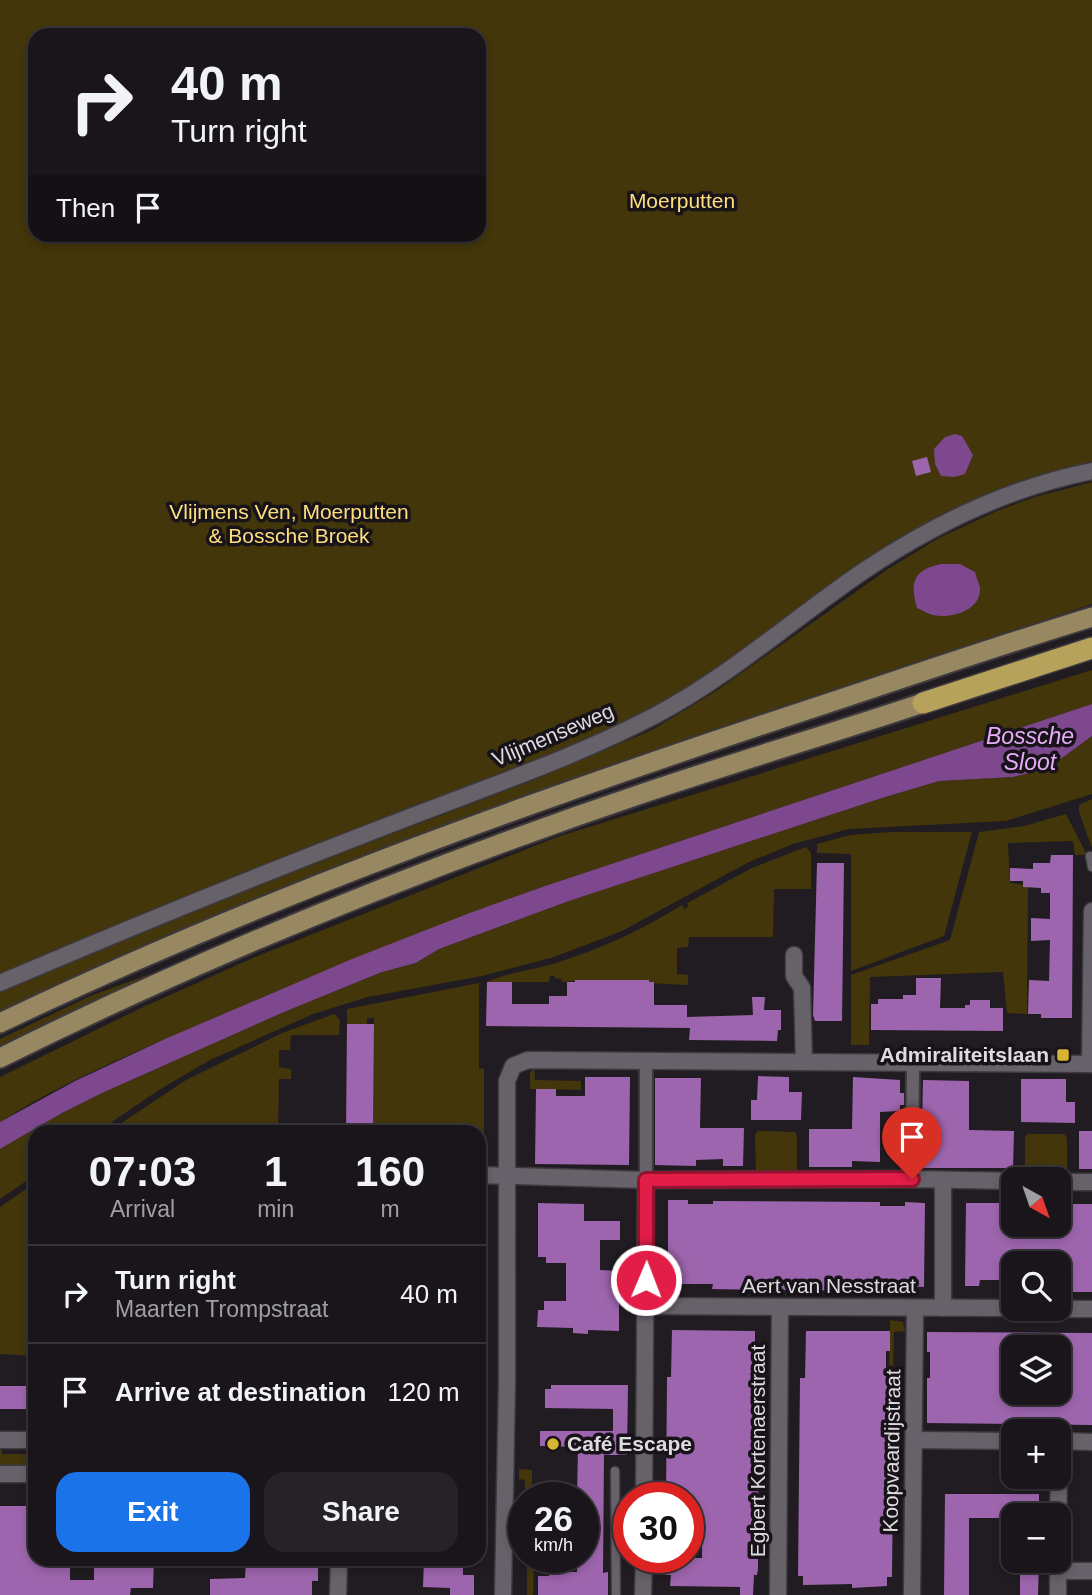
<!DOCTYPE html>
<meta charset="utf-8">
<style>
:root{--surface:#19151a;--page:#262227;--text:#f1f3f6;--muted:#9f9fa2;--line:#373439;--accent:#1a73e8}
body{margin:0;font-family:Helvetica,sans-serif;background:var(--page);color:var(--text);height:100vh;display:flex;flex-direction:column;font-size:26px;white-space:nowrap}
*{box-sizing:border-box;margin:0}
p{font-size:23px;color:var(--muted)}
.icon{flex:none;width:38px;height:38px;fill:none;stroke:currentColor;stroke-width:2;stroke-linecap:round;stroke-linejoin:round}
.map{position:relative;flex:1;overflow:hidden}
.sheet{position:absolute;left:28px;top:1125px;width:458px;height:441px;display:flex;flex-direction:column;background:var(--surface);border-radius:21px;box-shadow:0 4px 10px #0003,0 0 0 2px var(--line)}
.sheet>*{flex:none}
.top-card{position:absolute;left:28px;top:28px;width:458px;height:214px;border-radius:21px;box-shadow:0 4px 10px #0003,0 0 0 2px var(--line);background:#19151a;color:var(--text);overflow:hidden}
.needle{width:46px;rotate:140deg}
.controls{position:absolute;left:1001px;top:1167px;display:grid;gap:14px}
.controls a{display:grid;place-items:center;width:70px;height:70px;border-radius:14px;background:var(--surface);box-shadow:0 4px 10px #0003,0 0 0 2px var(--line);font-size:35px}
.speed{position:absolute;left:508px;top:1482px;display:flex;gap:14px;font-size:35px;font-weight:700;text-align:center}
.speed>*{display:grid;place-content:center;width:91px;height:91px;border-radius:50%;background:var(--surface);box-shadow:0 4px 10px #0003,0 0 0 2px var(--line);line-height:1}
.speed small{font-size:18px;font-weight:400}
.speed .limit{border:10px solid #d22;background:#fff;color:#111}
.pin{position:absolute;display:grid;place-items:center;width:60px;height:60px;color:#fff;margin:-72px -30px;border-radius:50% 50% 50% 0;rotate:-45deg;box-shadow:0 0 7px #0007}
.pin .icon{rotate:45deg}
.me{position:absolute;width:77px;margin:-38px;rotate:1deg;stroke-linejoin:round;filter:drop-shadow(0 0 5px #0008)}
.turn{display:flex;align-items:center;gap:24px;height:147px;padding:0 28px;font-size:32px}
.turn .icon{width:91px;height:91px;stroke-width:2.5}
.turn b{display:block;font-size:49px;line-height:60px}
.then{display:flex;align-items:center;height:66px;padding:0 28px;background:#0003;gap:14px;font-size:26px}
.eta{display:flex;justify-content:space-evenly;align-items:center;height:119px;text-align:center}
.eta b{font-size:42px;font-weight:700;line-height:49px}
.primary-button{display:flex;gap:14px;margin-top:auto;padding:14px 28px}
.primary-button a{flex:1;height:80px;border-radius:21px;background:var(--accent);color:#fff;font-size:28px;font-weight:700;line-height:80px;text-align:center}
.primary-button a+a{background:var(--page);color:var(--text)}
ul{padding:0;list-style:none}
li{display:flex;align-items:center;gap:21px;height:98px;padding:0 28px;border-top:2px solid var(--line)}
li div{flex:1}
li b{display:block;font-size:26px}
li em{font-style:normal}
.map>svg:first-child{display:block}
</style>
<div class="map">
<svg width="1092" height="1595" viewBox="0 0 1092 1595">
<rect width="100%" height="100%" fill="#211c22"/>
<g fill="#42360a" fill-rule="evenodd">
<path d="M0 0H1092V467L1000 493 789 619 693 683 597 740 231 878 0 974ZM35 35H480V234H35Z"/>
<polygon points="1092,482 1092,604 632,759 0,1014 0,991 235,893 524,784 652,730 719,689 888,569 939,538 999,510 1035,497"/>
<path d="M1092 670V704L545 886C430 928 317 973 205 1022 136 1052 64 1081 0 1122V1077L141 1008 255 957 557 837Z"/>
<polygon points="1092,736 1092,794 1006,821 849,829 793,844 749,862 622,931 554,957 482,976 368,997 313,1014 210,1060 159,1090 97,1132 35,1132 35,1175 0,1199 0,1149 62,1113 102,1093 284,1012 382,972 417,963 439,949 569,901 882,798 939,781 1013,777 1042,770 1054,764"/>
<polygon points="1092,799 1092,848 1079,812 1079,805"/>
<polygon points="1066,814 1087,855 1075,855 1073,841 1008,843 1010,883 1028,885 1027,1014 1007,1013 1003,972 870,977 869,1045 851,1045 851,975 950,940 979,832 1024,826"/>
<polygon points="891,832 972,832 944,936 851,971 851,854 817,853 817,844 850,835"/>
<path d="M806 847 811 853V889H774L773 937H689L688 947 677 948V974L688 975V985L586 980 562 982V979L555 978V976H550L549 982H487C508 972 536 970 559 962 605 947 642 930 682 905L684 909 689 906 687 903 752 868Z"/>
<polygon points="150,974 0,1049 0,1039 90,996"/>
<polygon points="479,983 479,1068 484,1069 484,1152 480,1152 480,1132 373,1132 374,1018 367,1018 367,1025 347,1024 347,1009"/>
<path d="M334 1014 340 1020 339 1035H291L290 1050H279V1067L291 1069V1079H279L278 1132H205L204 1126H192V1132H179V1126H167V1132H142V1125C128 1125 120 1130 108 1132L186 1080 282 1033Z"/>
<polygon points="534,1069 535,1080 581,1081 581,1090 530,1089 530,1072"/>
<polygon points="758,1131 795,1132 797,1136 797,1170 756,1171 755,1135"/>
<polygon points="1028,1134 1064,1134 1067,1138 1067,1171 1064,1173 1028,1173 1025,1170 1025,1137"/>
<polygon points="35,1183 35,1356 0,1354 0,1207"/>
<polygon points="890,1320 903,1322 905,1331 894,1332 893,1372 889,1372"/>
<polygon points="0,1443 2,1443 2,1454 35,1454 35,1470 0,1469"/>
<polygon points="519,1469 532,1470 532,1498 525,1498 525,1480 519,1479"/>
<polygon points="527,1567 534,1567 533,1595 527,1595"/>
</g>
<g fill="#7e488e">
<polygon points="955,434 962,436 973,455 965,474 954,477 941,476 935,464 934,449 945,437"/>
<path d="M941 564H960L975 572C976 577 979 583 980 588 981 611 951 619 933 615 928 614 922 610 917 608 910 582 913 570 941 564Z"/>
<polygon points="1092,704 1092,736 1054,764 1042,770 1013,777 939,781 882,798 569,901 439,949 416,963 382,972 284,1012 102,1093 62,1113 0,1149 0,1122 75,1081 165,1039 352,959 467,914 545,886"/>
</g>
<g fill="#9d65ad" fill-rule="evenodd">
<polygon points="927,457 931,472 916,476 912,461"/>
<polygon points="1051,855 1073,855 1072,1018 1041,1018 1041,1014 1028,1014 1029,980 1049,981 1050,940 1031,941 1031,918 1050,919 1050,893 1041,893 1041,888 1023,887 1023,881 1010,881 1010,868 1033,869 1033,863 1050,863"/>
<polygon points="817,863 844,863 842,1021 815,1021 813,1015"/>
<polygon points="916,978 941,978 940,1008 965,1008 965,1005 970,1005 970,1000 990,1000 990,1008 1003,1008 1003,1031 871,1030 871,1004 878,1004 878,999 903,999 903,995 916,995"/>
<polygon points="575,980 649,980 649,982 654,982 654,1005 687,1005 687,1017 753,1015 752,997 765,997 764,1010 781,1010 781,1030 778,1030 777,1041 689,1040 690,1028 486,1026 487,982 512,982 512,1004 549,1004 549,996 567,996 567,982 575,982"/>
<polygon points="347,1024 374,1024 373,1132 346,1132"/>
<polygon points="758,1076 789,1077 789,1092 802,1092 801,1120 751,1120 751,1100 757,1100"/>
<polygon points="585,1077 630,1077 629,1165 535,1164 536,1089 556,1089 556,1096 585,1096"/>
<polygon points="853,1077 900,1080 900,1093 904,1093 904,1105 900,1105 900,1111 880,1112 880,1162 852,1161 852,1167 809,1167 809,1129 852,1129"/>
<polygon points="655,1078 701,1078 700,1128 744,1128 743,1166 723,1166 723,1159 696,1160 696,1166 655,1165"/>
<polygon points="1021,1079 1066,1079 1066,1102 1075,1102 1075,1123 1021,1122"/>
<polygon points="923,1080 969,1081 969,1130 1014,1131 1013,1168 921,1168"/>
<rect x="1079" y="1131" width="13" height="38"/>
<polygon points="668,1200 688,1200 688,1204 713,1204 713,1201 880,1202 880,1206 905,1206 905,1202 925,1203 924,1287 904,1286 904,1283 880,1283 880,1291 768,1290 712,1289 713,1284 668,1284"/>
<polygon points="538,1203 584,1204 584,1221 620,1221 620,1240 600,1240 600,1270 619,1271 619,1331 588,1330 588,1334 573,1333 573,1328 537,1327 538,1310 544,1310 544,1301 566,1301 566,1263 546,1263 546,1257 538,1257"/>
<polygon points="966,1203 1012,1203 1012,1225 1059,1225 1059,1204 1092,1204 1092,1292 1059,1292 1059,1257 1012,1258 1011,1280 980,1280 979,1286 965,1286"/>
<polygon points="672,1330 755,1331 755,1378 759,1378 758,1514 758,1569 757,1575 754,1575 753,1595 740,1595 740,1587 670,1586 671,1575 665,1575 666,1558 702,1558 702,1533 688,1533 688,1498 666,1498 667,1377 671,1377"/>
<polygon points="806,1331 890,1331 890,1351 886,1351 886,1379 894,1379 892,1577 887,1577 887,1586 852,1588 852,1584 803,1585 803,1576 798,1576 800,1378 805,1378"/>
<path d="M927 1332 1092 1333V1425L927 1423V1378H930V1352H927ZM1011 1348H1059V1396L1009 1399 1010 1378H1006L1007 1353H1011Z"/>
<polygon points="551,1385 628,1385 627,1455 604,1455 603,1573 608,1572 608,1595 538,1595 538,1576 549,1576 549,1572 577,1572 577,1558 583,1558 583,1498 577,1498 578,1447 540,1446 540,1431 613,1431 613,1409 545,1408 545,1389 551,1389"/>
<rect x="0" y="1386" width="35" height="23"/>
<polygon points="945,1494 1039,1494 1039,1516 1013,1516 1013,1518 969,1518 969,1595 944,1595"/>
<polygon points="0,1506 34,1506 35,1559 70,1559 70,1580 94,1580 94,1559 154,1559 153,1588 131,1588 130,1595 0,1595"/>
<polygon points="246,1559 313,1559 312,1566 318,1566 318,1581 312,1581 312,1595 210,1595 210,1579 245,1578"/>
<polygon points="424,1559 436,1559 436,1565 463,1565 463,1575 474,1575 474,1595 450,1595 450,1588 423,1587"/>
<polygon points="1020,1561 1039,1561 1038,1595 1020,1595"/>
</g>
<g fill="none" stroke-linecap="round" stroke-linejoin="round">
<g stroke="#3d393f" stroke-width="11">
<g id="service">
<polyline points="1090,856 1092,867"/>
<polyline points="615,1471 616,1595"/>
</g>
</g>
<g stroke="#3d393f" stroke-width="16">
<g id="pedestrian">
<polyline points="646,1061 646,1180"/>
<polyline points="912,1179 913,1063"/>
</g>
</g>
<g stroke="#3d393f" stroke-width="19">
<g id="minor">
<polyline points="794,955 794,976 802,988 804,1061"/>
<path d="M0 983C129 928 259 875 389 825 478 790 570 760 654 716 730 676 794 618 865 570 934 524 1010 487 1092 471"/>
<polyline points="1090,1064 1092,911"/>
<polyline points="480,1175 646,1180 912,1179 1013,1181"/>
<polyline points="943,1181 943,1308"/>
<polyline points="1059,1182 1092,1182"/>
<polyline points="645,1306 1013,1308"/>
<polyline points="1059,1309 1092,1309"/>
<polyline points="0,1440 35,1440"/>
<polyline points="914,1440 1013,1441"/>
<polyline points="1059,1441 1092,1442"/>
<polyline points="1059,1461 1059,1441"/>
<polyline points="0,1474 35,1474"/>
<polyline points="644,1498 646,1180"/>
<polyline points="1058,1516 1059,1477"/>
<polyline points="1058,1571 1092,1571"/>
<polyline points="338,1595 339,1559"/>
<polyline points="503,1595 507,1382 507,1081 513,1066 528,1060 1092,1064"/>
<polyline points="643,1595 644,1558"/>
<polyline points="778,1595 780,1307"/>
<polyline points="912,1595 915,1308"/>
<polyline points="1058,1595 1058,1563"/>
</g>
</g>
<g stroke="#3d393f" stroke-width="23">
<g id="primary">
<path d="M0 1023C252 902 515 807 780 719 884 685 987 649 1092 617"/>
<path d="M0 1058C207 955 422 868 641 794 735 762 830 734 923 703"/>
</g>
</g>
<g stroke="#3d393f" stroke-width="24">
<polyline id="motorway" points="923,703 1092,648"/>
</g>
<use href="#service" stroke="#676169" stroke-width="8"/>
<use href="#pedestrian" stroke="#676169" stroke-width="12"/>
<use href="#minor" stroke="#676169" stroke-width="16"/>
<use href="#primary" stroke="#978861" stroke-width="19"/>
<use href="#motorway" stroke="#b7a25b" stroke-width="21"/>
</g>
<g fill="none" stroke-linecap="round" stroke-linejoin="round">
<g stroke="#92132f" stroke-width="18">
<polyline id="route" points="646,1280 646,1180 912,1179"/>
</g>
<use href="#route" stroke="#e11d48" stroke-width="12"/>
</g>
<g fill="#d8b434" stroke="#171319" stroke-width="2.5">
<rect x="1056" y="1048" width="14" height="14" rx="3.5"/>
<circle cx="553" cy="1444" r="7"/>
</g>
<g text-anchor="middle" stroke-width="7" stroke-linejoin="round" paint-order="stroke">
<g font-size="21" fill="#fddf7e" stroke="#171319">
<text x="682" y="208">Moerputten</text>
<text x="289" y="519">Vlijmens Ven, Moerputten<tspan x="289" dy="24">&amp; Bossche Broek</tspan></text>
</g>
<g font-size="21" fill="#dedbe0" stroke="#171319">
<text transform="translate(553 735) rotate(-23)" y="7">Vlijmenseweg</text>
<text x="829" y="1293">Aert van Nesstraat</text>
<text transform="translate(758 1451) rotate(-90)" y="7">Egbert Kortenaerstraat</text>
<text transform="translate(892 1451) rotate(-89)" y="7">Koopvaardijstraat</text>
</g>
<g font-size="21" font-weight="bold" fill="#dedbe0" stroke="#171319" text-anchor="end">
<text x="1049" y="1062">Admiraliteitslaan</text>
<text x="567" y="1451" text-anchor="start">Café Escape</text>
</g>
<g font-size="23" font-style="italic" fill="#e6acf8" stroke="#171319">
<text x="1030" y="744">Bossche<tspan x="1030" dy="26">Sloot</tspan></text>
</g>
</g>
</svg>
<div class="controls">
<a><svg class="needle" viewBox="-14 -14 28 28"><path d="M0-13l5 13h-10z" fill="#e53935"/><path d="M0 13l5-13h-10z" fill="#9f9fa2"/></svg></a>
<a><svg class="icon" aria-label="search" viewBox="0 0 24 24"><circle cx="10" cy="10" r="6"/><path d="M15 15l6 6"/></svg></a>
<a><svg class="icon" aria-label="layers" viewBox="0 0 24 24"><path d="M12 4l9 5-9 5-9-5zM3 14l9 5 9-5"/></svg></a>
<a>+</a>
<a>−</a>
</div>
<div class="speed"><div>26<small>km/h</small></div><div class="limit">30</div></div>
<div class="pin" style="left:912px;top:1179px;background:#d93025"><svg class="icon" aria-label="arrive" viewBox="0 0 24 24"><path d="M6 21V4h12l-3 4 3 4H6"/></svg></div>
<svg class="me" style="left:646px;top:1280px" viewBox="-20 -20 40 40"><circle r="17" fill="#e11d48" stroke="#fff" stroke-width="3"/><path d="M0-11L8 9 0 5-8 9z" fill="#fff"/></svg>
<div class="top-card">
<div class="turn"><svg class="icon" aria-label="right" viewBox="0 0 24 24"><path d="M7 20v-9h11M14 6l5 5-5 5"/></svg><div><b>40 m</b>Turn right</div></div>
<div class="then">Then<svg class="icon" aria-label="arrive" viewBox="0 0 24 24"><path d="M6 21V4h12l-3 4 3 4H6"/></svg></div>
</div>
<section class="sheet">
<div class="eta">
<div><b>07:03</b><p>Arrival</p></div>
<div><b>1</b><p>min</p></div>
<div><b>160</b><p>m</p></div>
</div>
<ul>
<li><svg class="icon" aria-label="right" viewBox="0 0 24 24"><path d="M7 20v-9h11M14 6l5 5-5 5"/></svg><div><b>Turn right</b><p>Maarten Trompstraat</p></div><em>40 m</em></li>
<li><svg class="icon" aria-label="arrive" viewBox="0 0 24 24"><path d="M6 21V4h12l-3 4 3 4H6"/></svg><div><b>Arrive at destination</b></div><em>120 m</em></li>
</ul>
<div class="primary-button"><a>Exit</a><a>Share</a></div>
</section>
</div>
